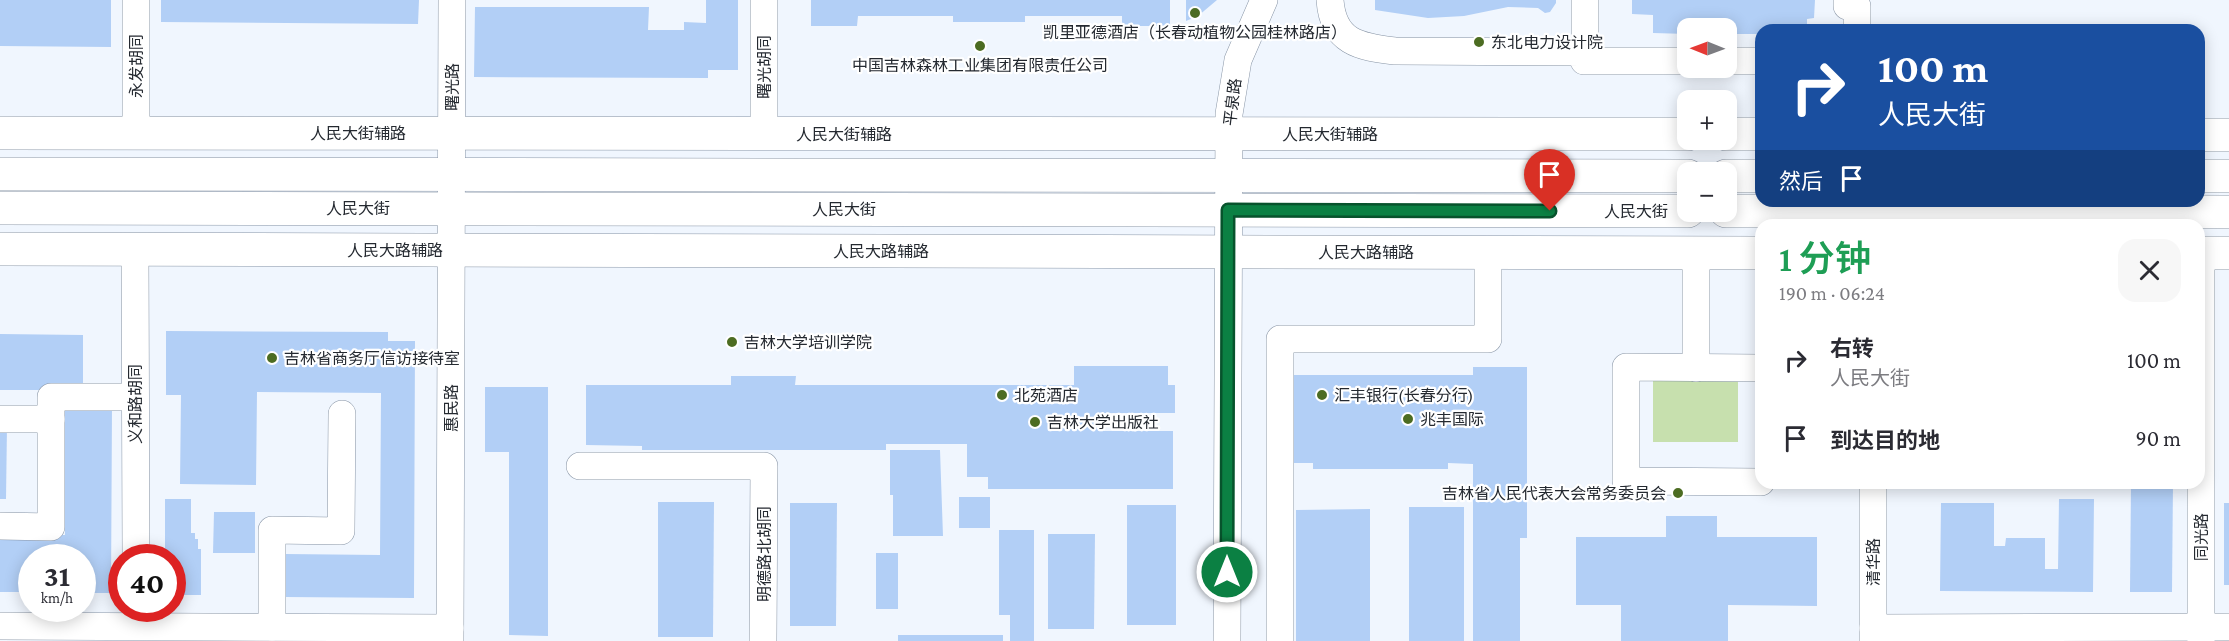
<!DOCTYPE html>
<html lang="zh">
<meta charset="utf-8">
<style>
:root{--surface:#fff;--page:#f7f7f7;--text:#2b2b33;--muted:#7c7c81}
body{margin:0;font-family:"Crimson Pro","Noto Sans SC",serif;background:var(--page);color:var(--text);height:100vh;display:flex;flex-direction:column;font-size:22px;white-space:nowrap}
*{box-sizing:border-box;margin:0}
p{font-size:20px;color:var(--muted)}
.icon{flex:none;width:33px;height:33px;fill:none;stroke:currentColor;stroke-width:2;stroke-linecap:round;stroke-linejoin:round}
.map{position:relative;flex:1;overflow:hidden}
.side{position:absolute;left:1755px;top:219px;width:450px;height:270px;display:flex;flex-direction:column;background:var(--surface);border-radius:18px;box-shadow:0 3px 15px #0003}
.side>*{flex:none}
.top-card{position:absolute;left:1755px;top:24px;width:450px;height:183px;border-radius:18px;box-shadow:0 3px 15px #0003;background:#1a4fa0;color:#fff;overflow:hidden}
.needle{width:39px;rotate:271deg}
.buttons{position:absolute;left:1677px;top:18px;display:grid;gap:12px}
.buttons a{display:grid;place-items:center;width:60px;height:60px;border-radius:12px;background:var(--surface);box-shadow:0 3px 15px #0003;font-size:30px}
.speed{position:absolute;left:18px;top:544px;display:flex;gap:12px;font-size:30px;font-weight:700;text-align:center}
.speed>*{display:grid;place-content:center;width:78px;height:78px;border-radius:50%;background:var(--surface);box-shadow:0 3px 15px #0003;line-height:1}
.speed small{font-size:15px;font-weight:400}
.speed .limit{border:9px solid #d22;background:#fff;color:#111}
.pin{position:absolute;display:grid;place-items:center;width:51px;height:51px;color:#fff;margin:-62px -26px;border-radius:50% 50% 50% 0;rotate:-45deg;box-shadow:0 0 6px #0007}
.pin .icon{rotate:45deg}
.me{position:absolute;width:66px;margin:-33px;rotate:0deg;stroke-linejoin:round;filter:drop-shadow(0 0 4px #0008)}
.turn{display:flex;align-items:center;gap:21px;height:126px;padding:0 24px;font-size:27px}
.turn .icon{width:78px;height:78px;stroke-width:2.5}
.turn b{display:block;font-size:42px;line-height:51px}
.then{display:flex;align-items:center;height:57px;padding:0 24px;background:#0003;gap:12px;font-size:22px}
.round{display:grid;place-items:center;flex:none;width:63px;height:63px;border-radius:18px;background:var(--page)}
.summary{display:flex;align-items:center;justify-content:space-between;height:102px;padding:0 24px}
h1{font-size:36px;font-weight:600;line-height:45px;color:#1e9e55}
ul{padding:0;list-style:none}
li{display:flex;align-items:center;gap:18px;height:78px;padding:0 24px}
li div{flex:1}
li b{display:block;font-size:22px}
li em{font-style:normal}
.map>svg:first-child{display:block}
</style>
<div class="map">
<svg width="2229" height="641" viewBox="0 0 2229 641">
<rect width="100%" height="100%" fill="#f0f6fe"/>
<rect fill="#c7e0ae" x="1653" y="380" width="85" height="62"/>
<g fill="#b2cff6">
<polygon points="0,0 111,0 111,47 0,46"/>
<polygon points="161,0 419,0 418,24 161,22"/>
<polygon points="706,0 738,0 738,70 708,70 708,78 474,77 475,7 649,7 648,30 684,30 684,22 706,23"/>
<polygon points="811,0 1170,0 1170,26 1122,26 1122,16 1025,16 1025,22 953,22 953,16 858,16 857,26 811,26"/>
<polygon points="1186,0 1217,0 1198,16 1186,21"/>
<polygon points="1375,0 1556,0 1556,3 1550,12 1545,13 1538,8 1508,7 1464,16 1428,18 1375,10"/>
<polygon points="1632,0 1815,0 1814,18 1807,19 1807,30 1761,30 1761,34 1726,34 1726,28 1688,28 1688,34 1653,33 1653,15 1632,14"/>
<polygon points="166,331 388,332 388,341 415,341 414,598 285,597 285,554 380,555 381,393 257,392 256,485 180,484 181,395 166,395"/>
<polygon points="0,334 83,335 83,390 0,390"/>
<polygon points="1074,366 1168,366 1168,385 1175,385 1175,413 1104,413 1104,431 1173,431 1173,489 988,489 988,477 967,477 967,444 886,444 886,450 642,450 642,446 586,445 586,385 731,385 731,376 796,376 795,385 1074,385"/>
<polygon points="1473,367 1527,367 1527,538 1520,538 1520,641 1473,641 1473,464 1448,463 1448,469 1313,469 1313,463 1289,463 1289,375 1473,375"/>
<polygon points="485,387 548,387 548,636 509,635 509,452 485,452"/>
<polygon points="65,405 112,405 111,593 82,593 82,558 32,558 32,592 0,592 0,535 65,535"/>
<polygon points="0,426 7,426 6,499 0,499"/>
<polygon points="890,450 940,450 943,536 893,536 893,495 890,495"/>
<polygon points="2131,483 2173,483 2172,592 2130,592"/>
<rect x="959" y="497" width="31" height="31"/>
<polygon points="165,499 191,499 191,533 195,533 195,539 198,539 198,549 201,549 201,595 172,595 172,558 165,558"/>
<polygon points="2059,499 2094,499 2093,592 1940,591 1941,503 1994,503 1994,546 2005,546 2006,538 2045,538 2045,569 2058,569"/>
<polygon points="658,502 714,502 713,637 658,637"/>
<polygon points="790,503 837,503 836,626 790,626"/>
<rect x="2224" y="503" width="5" height="82"/>
<rect x="1127" y="505" width="49" height="120"/>
<rect x="1409" y="507" width="55" height="134"/>
<polygon points="1370,509 1370,641 1296,641 1296,510"/>
<polygon points="214,512 255,512 255,553 213,553"/>
<polygon points="1666,516 1717,516 1717,537 1817,537 1817,606 1728,605 1728,641 1621,641 1621,605 1576,605 1576,537 1666,537"/>
<polygon points="999,530 1034,530 1034,641 1010,641 1010,615 999,615"/>
<polygon points="1048,534 1095,534 1094,629 1048,629"/>
<rect x="876" y="553" width="22" height="56"/>
<rect x="898" y="635" width="105" height="6"/>
</g>
<g fill="none" stroke-linecap="round" stroke-linejoin="round">
<g stroke="#8794a5" stroke-width="28">
<g id="minor">
<polyline points="764,0 764,134"/>
<path d="M1330 0C1333 42 1359 47 1395 51L1585 52 1584 61H1688"/>
<polyline points="1847,0 1847,6 1857,6 1857,30"/>
<polyline points="1585,52 1585,0"/>
<polyline points="1726,61 1761,61"/>
<polyline points="136,133 136,0"/>
<polyline points="135,249 136,558"/>
<polyline points="1696,252 1696,368"/>
<polyline points="2201,253 2201,641"/>
<polyline points="1761,368 1626,367 1626,481 1761,482"/>
<polyline points="0,419 51,419 51,397 135,397"/>
<polyline points="580,466 764,466 763,641"/>
<polyline points="0,526 51,527 51,419"/>
<polyline points="0,626 450,628"/>
<polyline points="272,627 272,530 341,531 342,414"/>
<polyline points="1873,628 2229,627"/>
<polyline points="450,641 452,0"/>
<polyline points="1227,641 1229,114 1238,60 1264,0"/>
<polyline points="1280,641 1280,339 1488,339 1488,252"/>
<polyline points="1873,641 1873,483"/>
</g>
</g>
<g stroke="#8794a5" stroke-width="34">
<g id="major">
<polyline points="0,133 1688,134"/>
<polyline points="1726,134 1761,134"/>
<polyline points="2199,135 2229,135"/>
<polyline points="0,174 1688,176"/>
<polyline points="1726,176 1761,176"/>
<polyline points="2199,176 2229,176"/>
<polyline points="0,208 1688,211"/>
<polyline points="1726,211 2229,212"/>
<polyline points="0,249 1761,253"/>
<polyline points="2199,253 2229,253"/>
</g>
</g>
<use href="#minor" stroke="#fff" stroke-width="27"/>
<use href="#major" stroke="#fff" stroke-width="33"/>
</g>
<g fill="none" stroke-linecap="round" stroke-linejoin="round">
<g stroke="#07532c" stroke-width="15">
<polyline id="route" points="1227,572 1228,210 1550,211"/>
</g>
<use href="#route" stroke="#0b8043" stroke-width="10"/>
</g>
<g fill="#4c6c22" stroke="#fff" stroke-width="2">
<circle cx="1195" cy="13" r="6"/>
<circle cx="1479" cy="42" r="6"/>
<circle cx="980" cy="46" r="6"/>
<circle cx="732" cy="342" r="6"/>
<circle cx="272" cy="358" r="6"/>
<circle cx="1002" cy="395" r="6"/>
<circle cx="1322" cy="395" r="6"/>
<circle cx="1408" cy="419" r="6"/>
<circle cx="1035" cy="422" r="6"/>
<circle cx="1678" cy="493" r="6"/>
</g>
<g text-anchor="middle" stroke-width="4.5" stroke-linejoin="round" paint-order="stroke">
<g font-size="16" fill="#242930" stroke="#fff" text-anchor="start">
<text x="1195" y="38" text-anchor="middle">凯里亚德酒店（长春动植物公园桂林路店）</text>
<text x="1491" y="48">东北电力设计院</text>
<text x="980" y="71" text-anchor="middle">中国吉林森林工业集团有限责任公司</text>
<text x="744" y="348">吉林大学培训学院</text>
<text x="284" y="364">吉林省商务厅信访接待室</text>
<text x="1014" y="401">北苑酒店</text>
<text x="1334" y="401">汇丰银行(长春分行)</text>
<text x="1420" y="425">兆丰国际</text>
<text x="1047" y="428">吉林大学出版社</text>
<text x="1666" y="499" text-anchor="end">吉林省人民代表大会常务委员会</text>
</g>
<g font-size="16" fill="#242930" stroke="#fff">
<text transform="translate(136 66) rotate(-90)" y="6">永发胡同</text>
<text transform="translate(764 67) rotate(-90)" y="6">曙光胡同</text>
<text transform="translate(452 87) rotate(-90)" y="6">曙光路</text>
<text transform="translate(1232 102) rotate(-83)" y="6">平泉路</text>
<text x="358" y="139">人民大街辅路</text>
<text x="844" y="140">人民大街辅路</text>
<text x="1330" y="140">人民大街辅路</text>
<text x="358" y="214">人民大街</text>
<text x="844" y="215">人民大街</text>
<text x="1636" y="217">人民大街</text>
<text x="395" y="256">人民大路辅路</text>
<text x="881" y="257">人民大路辅路</text>
<text x="1366" y="258">人民大路辅路</text>
<text transform="translate(135 404) rotate(-90)" y="6">义和路胡同</text>
<text transform="translate(451 408) rotate(-90)" y="6">惠民路</text>
<text transform="translate(2201 537) rotate(-90)" y="6">同光路</text>
<text transform="translate(764 554) rotate(-90)" y="6">明德路北胡同</text>
<text transform="translate(1873 562) rotate(-90)" y="6">清华路</text>
</g>
</g>
</svg>
<div class="buttons">
<a><svg class="needle" viewBox="-14 -14 28 28"><path d="M0-13l5 13h-10z" fill="#e53935"/><path d="M0 13l5-13h-10z" fill="#7c7c81"/></svg></a>
<a>+</a>
<a>−</a>
</div>
<div class="speed"><div>31<small>km/h</small></div><div class="limit">40</div></div>
<div class="pin" style="left:1550px;top:211px;background:#d93025"><svg class="icon" aria-label="arrive" viewBox="0 0 24 24"><path d="M6 21V4h12l-3 4 3 4H6"/></svg></div>
<svg class="me" style="left:1227px;top:572px" viewBox="-20 -20 40 40"><circle r="17" fill="#0b8043" stroke="#fff" stroke-width="3"/><path d="M0-11L8 9 0 5-8 9z" fill="#fff"/></svg>
<div class="top-card">
<div class="turn"><svg class="icon" aria-label="right" viewBox="0 0 24 24"><path d="M7 20v-9h11M14 6l5 5-5 5"/></svg><div><b>100 m</b>人民大街</div></div>
<div class="then">然后<svg class="icon" aria-label="arrive" viewBox="0 0 24 24"><path d="M6 21V4h12l-3 4 3 4H6"/></svg></div>
</div>
<section class="side">
<div class="summary"><div><h1>1 分钟</h1><p>190 m · 06:24</p></div><a class="round"><svg class="icon" aria-label="close" viewBox="0 0 24 24"><path d="M6 6l12 12M18 6L6 18"/></svg></a></div>
<ul>
<li><svg class="icon" aria-label="right" viewBox="0 0 24 24"><path d="M7 20v-9h11M14 6l5 5-5 5"/></svg><div><b>右转</b><p>人民大街</p></div><em>100 m</em></li>
<li><svg class="icon" aria-label="arrive" viewBox="0 0 24 24"><path d="M6 21V4h12l-3 4 3 4H6"/></svg><div><b>到达目的地</b></div><em>90 m</em></li>
</ul>
</section>
</div>
